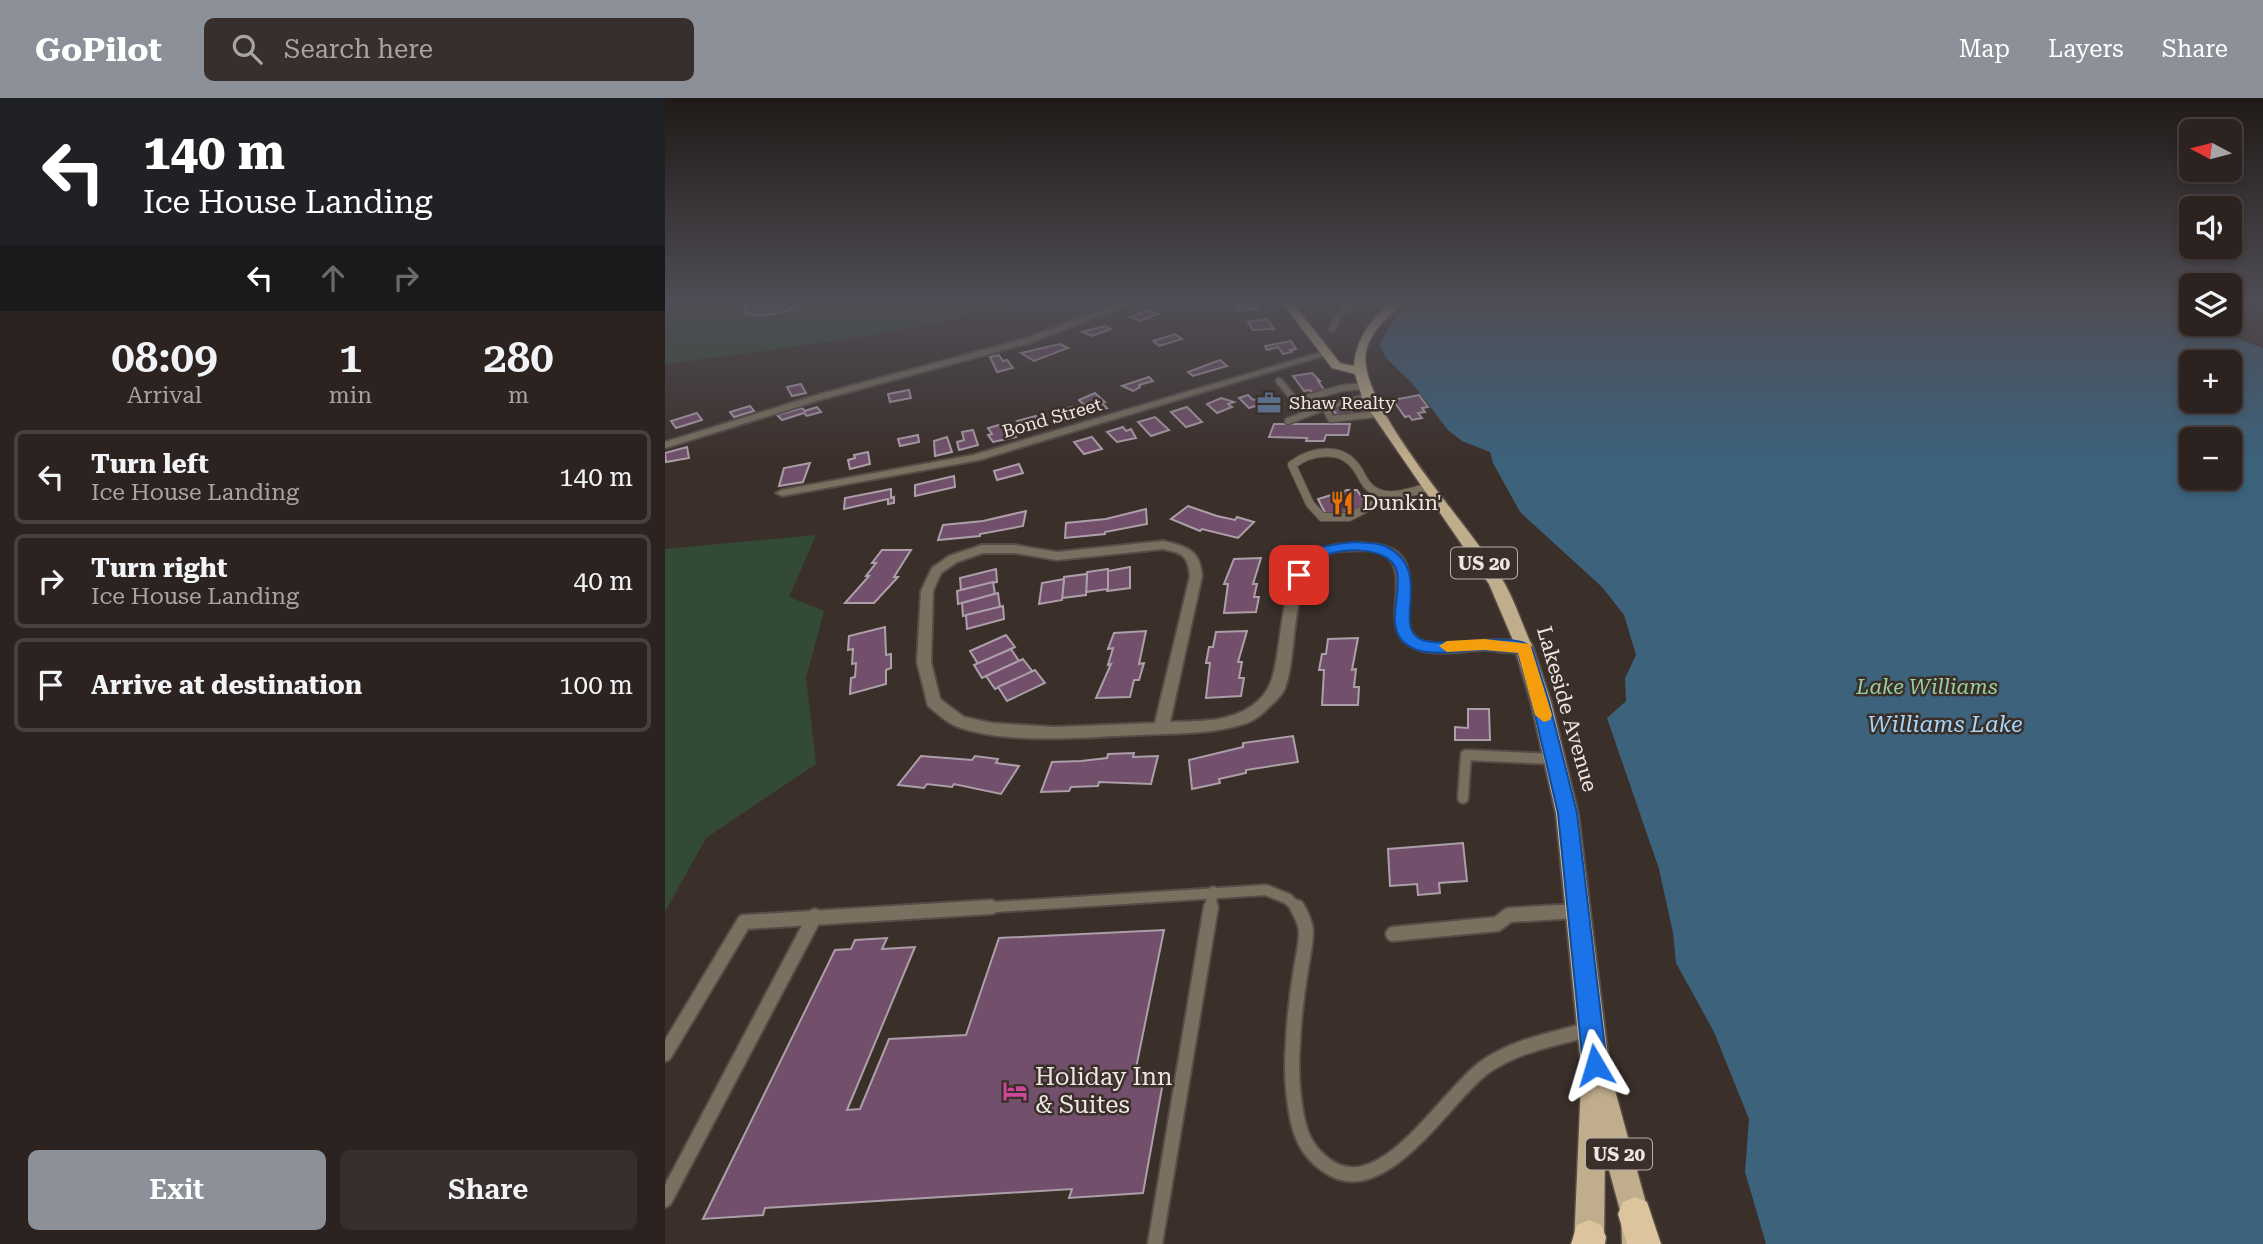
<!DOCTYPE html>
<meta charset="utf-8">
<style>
:root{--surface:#2c2320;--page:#382f2d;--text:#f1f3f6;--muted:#a6a4a5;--line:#48403e;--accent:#8c9099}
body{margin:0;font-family:"Roboto Serif",serif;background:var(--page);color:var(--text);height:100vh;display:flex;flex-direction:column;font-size:26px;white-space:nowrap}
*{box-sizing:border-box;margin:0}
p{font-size:23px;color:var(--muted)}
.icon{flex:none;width:38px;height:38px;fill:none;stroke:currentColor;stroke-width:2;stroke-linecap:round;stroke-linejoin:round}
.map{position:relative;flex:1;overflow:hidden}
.drawer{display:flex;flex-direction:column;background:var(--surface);width:665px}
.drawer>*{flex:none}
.top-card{background:#202124;color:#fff;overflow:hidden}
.needle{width:46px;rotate:277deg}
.fabs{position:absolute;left:1514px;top:21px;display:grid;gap:14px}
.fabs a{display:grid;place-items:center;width:63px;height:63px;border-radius:10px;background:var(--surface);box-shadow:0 4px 10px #0003,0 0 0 2px var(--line);font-size:35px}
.pin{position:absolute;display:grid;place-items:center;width:60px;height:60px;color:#fff;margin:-30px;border-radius:14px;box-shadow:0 4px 10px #0006}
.me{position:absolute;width:77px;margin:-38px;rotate:353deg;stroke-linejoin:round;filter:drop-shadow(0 0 5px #0008)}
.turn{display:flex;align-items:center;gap:24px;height:147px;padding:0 28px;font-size:32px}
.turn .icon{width:91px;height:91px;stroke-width:2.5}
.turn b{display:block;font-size:49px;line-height:60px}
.lanes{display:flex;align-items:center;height:66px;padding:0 28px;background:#0003;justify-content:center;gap:35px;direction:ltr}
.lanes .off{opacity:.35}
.eta{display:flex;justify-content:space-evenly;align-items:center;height:119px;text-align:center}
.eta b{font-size:42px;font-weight:600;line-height:49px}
.primary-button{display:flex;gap:14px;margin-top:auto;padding:14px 28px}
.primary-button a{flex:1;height:80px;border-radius:10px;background:var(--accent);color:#fff;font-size:28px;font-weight:600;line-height:80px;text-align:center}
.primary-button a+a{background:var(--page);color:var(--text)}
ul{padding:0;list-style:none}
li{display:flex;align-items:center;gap:21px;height:94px;margin:0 14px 10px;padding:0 14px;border:4px solid var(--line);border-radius:10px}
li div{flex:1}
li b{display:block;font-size:26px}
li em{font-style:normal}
header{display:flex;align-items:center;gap:42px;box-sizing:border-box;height:98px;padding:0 35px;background:var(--accent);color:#fff}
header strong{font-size:33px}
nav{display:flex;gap:38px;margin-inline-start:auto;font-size:24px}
.search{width:490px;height:63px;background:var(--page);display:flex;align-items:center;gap:18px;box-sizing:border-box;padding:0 24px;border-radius:10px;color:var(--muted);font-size:26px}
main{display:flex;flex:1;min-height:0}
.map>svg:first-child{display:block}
</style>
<header>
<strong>GoPilot</strong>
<div class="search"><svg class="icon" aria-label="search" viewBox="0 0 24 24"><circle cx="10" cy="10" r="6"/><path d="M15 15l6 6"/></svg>Search here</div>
<nav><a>Map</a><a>Layers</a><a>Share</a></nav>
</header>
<main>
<section class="drawer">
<div class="top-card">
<div class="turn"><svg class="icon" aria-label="left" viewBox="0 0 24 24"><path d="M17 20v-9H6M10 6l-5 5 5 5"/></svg><div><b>140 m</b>Ice House Landing</div></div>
<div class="lanes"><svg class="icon" aria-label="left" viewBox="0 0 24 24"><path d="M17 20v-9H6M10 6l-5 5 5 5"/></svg><svg class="icon off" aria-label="ahead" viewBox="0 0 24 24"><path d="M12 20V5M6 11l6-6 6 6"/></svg><svg class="icon off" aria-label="right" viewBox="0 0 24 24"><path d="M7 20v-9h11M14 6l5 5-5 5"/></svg></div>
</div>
<div class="eta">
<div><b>08:09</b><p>Arrival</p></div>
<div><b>1</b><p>min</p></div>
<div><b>280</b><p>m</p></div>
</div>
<ul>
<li><svg class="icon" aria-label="left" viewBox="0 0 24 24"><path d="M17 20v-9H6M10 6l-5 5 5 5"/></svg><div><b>Turn left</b><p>Ice House Landing</p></div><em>140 m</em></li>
<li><svg class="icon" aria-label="right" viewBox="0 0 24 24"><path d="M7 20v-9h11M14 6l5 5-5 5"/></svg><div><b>Turn right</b><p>Ice House Landing</p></div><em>40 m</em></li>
<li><svg class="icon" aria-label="arrive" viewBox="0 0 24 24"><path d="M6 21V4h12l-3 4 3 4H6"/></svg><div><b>Arrive at destination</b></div><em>100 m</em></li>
</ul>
<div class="primary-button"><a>Exit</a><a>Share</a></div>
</section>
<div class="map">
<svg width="1598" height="1146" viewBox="0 0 1598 1146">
<rect width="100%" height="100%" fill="#3b2f2a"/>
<g fill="#334b36">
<path d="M0 203H343C306 221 265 226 224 234 150 247 75 256 0 266Z"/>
<polygon points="151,437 124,499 159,513 141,580 151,666 41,740 0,814 0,451"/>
</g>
<path fill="#3c627c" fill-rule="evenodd" d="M754 203H1483L1526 222V226H1533L1598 250V1146H1101L1080 1074 1084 1021 1049 934 1011 865 1008 835 994 771 942 620 961 603 960 580 971 557 959 517 937 489 855 414 828 365 825 354 797 343 783 332 746 284 722 261 714 246 731 219ZM1526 264H1564V303H1526ZM1526 341H1564V380H1526Z"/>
<g fill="#72506b" stroke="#ac9fa9" stroke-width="2">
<polygon points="89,203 139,203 132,209 114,215 93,218 79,215 80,208"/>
<polygon points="589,203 593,210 572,213 571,210 576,209 573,206"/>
<polygon points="483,212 493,216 475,223 465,219"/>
<polygon points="602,221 609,231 588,232 583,224"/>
<polygon points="440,228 446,231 427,238 417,234"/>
<polygon points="510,236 517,241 494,248 488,243"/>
<polygon points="626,243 631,251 625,252 627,254 618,256 613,249 602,252 600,248"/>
<polygon points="395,246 403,250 369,263 356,255"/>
<polygon points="334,257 338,263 342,262 348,270 332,274 325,259"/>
<polygon points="555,262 562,268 528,278 523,274"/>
<polygon points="647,275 655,283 653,283 660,293 647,295 645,292 639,293 628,278"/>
<polygon points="484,279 488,283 474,287 475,289 468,293 457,288"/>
<polygon points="136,286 141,295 127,298 122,289"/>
<polygon points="244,292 246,300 225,304 223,296"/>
<polygon points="430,295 440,304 437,305 442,310 425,313 414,302"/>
<polygon points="583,297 588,302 604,298 615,308 596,314 590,308 584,310 574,300"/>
<polygon points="754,297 763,309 757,310 760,314 753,315 757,320 747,322 744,318 740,319 728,302"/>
<polygon points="556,300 569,304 563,306 567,309 552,315 542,306"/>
<polygon points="682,307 688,316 673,319 667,310"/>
<polygon points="85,308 89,313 69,319 65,314"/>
<polygon points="152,309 156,314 142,318 139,315 117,322 112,317 137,310 140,313"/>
<polygon points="407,309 411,319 393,324 386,315"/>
<polygon points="522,309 537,324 521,329 506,314"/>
<polygon points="32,315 37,322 11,330 6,323"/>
<polygon points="371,318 378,329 360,334 352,323"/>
<polygon points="490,319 504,332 486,338 473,324"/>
<polygon points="341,325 351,339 328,344 323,337 327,336 323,330"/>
<polygon points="609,326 685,326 683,337 661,337 659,343 641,343 642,340 604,339"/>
<polygon points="458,329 461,333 466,331 471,340 452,344 442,334"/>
<polygon points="308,332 313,347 294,352 292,344 299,342 297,334"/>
<polygon points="253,337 254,344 235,348 233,341"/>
<polygon points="282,339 287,354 270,358 269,343"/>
<polygon points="427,339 437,351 419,356 409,344"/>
<polygon points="22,349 24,360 1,364 0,355"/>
<polygon points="203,354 205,366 185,371 183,362 190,360 189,357"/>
<polygon points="145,365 138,384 114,388 119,370"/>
<polygon points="354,366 358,375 332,382 329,373"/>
<polygon points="289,378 290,389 250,398 250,387"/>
<polygon points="226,391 226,400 229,399 229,405 223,406 223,401 179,411 180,400"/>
<polygon points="682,392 692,392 703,409 662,419 653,401"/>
<polygon points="523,408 552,418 570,422 572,419 589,424 573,440 537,431 535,433 506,421"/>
<polygon points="481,411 482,426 440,434 440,436 400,440 401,425 441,421"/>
<polygon points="361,413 358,428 315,436 315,438 273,442 278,427 318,423"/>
<polygon points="217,452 246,452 229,479 233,479 209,505 180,505 204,478 201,478 211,465 207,465"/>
<polygon points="596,460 588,486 592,486 589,499 594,499 591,514 559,515 563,486 559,486 569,461"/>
<polygon points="465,469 465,490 442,493 443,473"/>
<polygon points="331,471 332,484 296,492 295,480"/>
<polygon points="443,471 443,491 421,494 422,474"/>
<polygon points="422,476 421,497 397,500 399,479"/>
<polygon points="399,481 397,502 374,506 377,485"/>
<polygon points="328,484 330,496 293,506 292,493"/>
<polygon points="333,495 335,509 298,518 297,505"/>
<polygon points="338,508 339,521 302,531 301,517"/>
<polygon points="220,529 221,557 226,556 226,570 221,572 221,586 185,596 186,580 190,579 191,565 187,566 188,551 183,552 184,538"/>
<polygon points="481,533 474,566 479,565 474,582 469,582 465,599 431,600 446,566 443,567 448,550 443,551 449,535"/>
<polygon points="582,533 573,564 577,564 574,580 579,580 576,598 541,600 545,565 541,565 544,549 548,549 551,534"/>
<polygon points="341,537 350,549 313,566 305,553"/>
<polygon points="693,540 687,572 691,571 689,589 694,589 693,607 657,607 659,572 654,572 657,556 661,556 663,541"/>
<polygon points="346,551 354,563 317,580 309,567"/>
<polygon points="358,561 368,574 330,591 321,578"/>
<polygon points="370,572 380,585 342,603 333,589"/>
<polygon points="803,611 824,611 825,642 790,642 790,629 803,630"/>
<polygon points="628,638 633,664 581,672 581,675 554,681 555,685 527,691 524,662 578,649 578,645"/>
<polygon points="469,655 468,659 493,658 486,686 434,684 433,688 406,689 404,693 376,694 387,664 416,663 442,660 443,656"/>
<polygon points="256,658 307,662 310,658 333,661 331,665 354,668 336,696 289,686 287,689 262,686 259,690 233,687"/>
<polygon points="798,745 802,783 774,785 775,795 753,797 752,786 725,788 723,751"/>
<polygon points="499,832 470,975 500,973 478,1095 404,1100 407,1091 100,1110 98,1117 38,1121 170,852 186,851 190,842 222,840 217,851 250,849 182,1012 195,1011 224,941 301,937 334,840"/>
</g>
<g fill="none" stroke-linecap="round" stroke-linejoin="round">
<g stroke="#584c48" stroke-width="9">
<g id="service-far3">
<polyline points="667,231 673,218 688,203"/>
<polyline points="614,283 631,303 677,290 699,288"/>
<polyline points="703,299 660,309 666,321 713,316"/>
<polyline points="623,323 660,309"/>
<polyline points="653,355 668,355"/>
</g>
</g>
<g stroke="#584c48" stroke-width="10">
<path id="service-far2" d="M725 398 684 419H657L645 406 627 367C645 353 675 347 691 369 697 377 700 389 711 394 727 402 748 393 764 389"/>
</g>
<g stroke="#584c48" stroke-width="14">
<g id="service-far1">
<polyline points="798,700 801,657 889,661"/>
<polyline points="298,811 601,792 623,801 633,811"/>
<polyline points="545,811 548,794"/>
</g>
</g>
<g stroke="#584c48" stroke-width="18">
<g id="service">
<path d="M632 809C636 816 641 825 641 834 641 845 638 859 636 871 632 895 629 920 628 945 626 970 627 994 632 1019 636 1040 644 1055 661 1067 717 1110 783 994 820 969 851 947 890 941 925 931"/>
<polyline points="728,836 832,826 844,817 913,813"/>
<polyline points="0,956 79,824 326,809"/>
<polyline points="0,1102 150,818"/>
<polyline points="490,1146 546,809"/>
</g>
</g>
<g stroke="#584c48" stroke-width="4">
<g id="minor">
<polygon points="462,203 473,203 365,245 158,301 0,350 0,344 152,297 359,241"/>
<polygon points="657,254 664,256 314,362 117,398 111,395 117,392 308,357"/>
<path d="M498 443C522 449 535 451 537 478L505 624C536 623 571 625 595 601 607 589 609 575 612 558 621 509 618 448 682 446 697 445 715 444 729 452 761 471 726 519 752 540 772 556 848 530 866 550 857 559 833 552 820 552 798 552 775 559 752 551 708 536 749 479 721 458 709 449 689 453 675 453 621 457 635 553 620 590 617 597 609 605 603 610 598 616 589 622 582 625 546 637 508 635 472 637 417 639 345 647 293 629 282 625 272 615 263 608L252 564 256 493 267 470 284 458 317 447H349L392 454ZM498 451C517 455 523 457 525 478L490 625 389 629 327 625 299 619 275 601 266 564 268 493 276 475 292 464 318 455H349L392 462Z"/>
</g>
</g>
<g stroke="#584c48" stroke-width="3">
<g id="primary">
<path d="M616 203H626L675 265 689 268C691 240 706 221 727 203H738C724 220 706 231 701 254 691 307 811 434 840 486 851 506 858 529 868 550L865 554H853L824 486 707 316 697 299 690 276 667 270Z"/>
<path d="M930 954 939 958 943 967 984 1116 987 1146H957L956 1116 940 1057 939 1146H909L916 985C920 975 917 968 921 958Z"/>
</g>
</g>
<g stroke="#584c48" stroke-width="4">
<polygon id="trunk" points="859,544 866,545 868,550 886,604 913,715 944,967 940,977 930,981 920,977 916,967 891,715 866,604 850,550 852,545"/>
</g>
<g stroke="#584c48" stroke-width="3">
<g id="motorway">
<polygon points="970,1099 982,1104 996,1146 962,1146 953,1116 958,1104"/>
<polygon points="924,1122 936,1127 941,1139 940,1146 906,1146 912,1127"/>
</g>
</g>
<use href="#service-far3" stroke="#79705f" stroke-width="6"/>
<use href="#service-far2" stroke="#79705f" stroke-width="8"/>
<use href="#service-far1" stroke="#79705f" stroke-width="10"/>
<use href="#service" stroke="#79705f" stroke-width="14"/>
<use href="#minor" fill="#79705f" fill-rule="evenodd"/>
<use href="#primary" fill="#c0ad8b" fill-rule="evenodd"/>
<use href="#trunk" fill="#ceb994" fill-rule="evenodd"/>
<use href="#motorway" fill="#dcc59c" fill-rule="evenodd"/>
</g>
<linearGradient id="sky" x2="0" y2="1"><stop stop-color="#201a17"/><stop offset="0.56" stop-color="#4f4d55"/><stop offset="1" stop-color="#4f4d55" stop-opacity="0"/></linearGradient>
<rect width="1598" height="363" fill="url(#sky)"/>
<path fill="#1a73e8" stroke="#114b97" stroke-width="2" d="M688 444C698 445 711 444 720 448 770 471 727 528 755 541 778 552 851 531 867 550L884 604 912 715 942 967 938 976 930 979 922 976 918 967 893 715 867 604 853 555C842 554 831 552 820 552 796 551 761 562 741 546 719 529 737 497 732 474 726 445 663 448 647 466 643 469 641 476 639 480H629L627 477C642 449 659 447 688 444Z"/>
<polygon fill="#f59e0b" points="819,541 865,546 887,617 885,622 879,624 870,617 853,555 819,552 782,554 774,548 782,543"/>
<defs>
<g id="office-bare" transform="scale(1.89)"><path d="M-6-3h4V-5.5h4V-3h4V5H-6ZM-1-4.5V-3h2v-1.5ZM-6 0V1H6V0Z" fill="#5c6f8a" stroke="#3b2f2a" stroke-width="2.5" paint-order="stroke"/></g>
<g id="restaurant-bare" transform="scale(1.89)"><path d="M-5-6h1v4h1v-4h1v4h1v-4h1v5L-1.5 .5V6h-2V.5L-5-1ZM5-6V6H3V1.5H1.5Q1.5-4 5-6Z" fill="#e8710a" stroke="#3b2f2a" stroke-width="2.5" paint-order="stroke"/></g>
<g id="hotel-bare" transform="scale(1.89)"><path d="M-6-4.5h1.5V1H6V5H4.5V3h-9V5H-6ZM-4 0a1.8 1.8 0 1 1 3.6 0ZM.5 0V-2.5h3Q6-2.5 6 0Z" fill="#d1479c" stroke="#3b2f2a" stroke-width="2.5" paint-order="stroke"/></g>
</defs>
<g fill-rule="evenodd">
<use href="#office-bare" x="604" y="305"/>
<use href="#restaurant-bare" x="677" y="405"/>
<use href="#hotel-bare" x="350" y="993"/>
</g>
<g text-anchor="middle" stroke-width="5" stroke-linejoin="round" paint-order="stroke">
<g font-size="18" fill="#f0e7e4" stroke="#3b2f2a" text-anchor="start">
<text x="624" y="311">Shaw Realty</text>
</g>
<g font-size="18" fill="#f0e7e4" stroke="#3b2f2a">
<text transform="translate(387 320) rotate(-16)" y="6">Bond Street</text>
</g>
<g fill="#3b2f2a" stroke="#bab0ac" stroke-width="2">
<rect x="786" y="449.5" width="66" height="31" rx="5"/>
<rect x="921" y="1040.5" width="66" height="31" rx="5"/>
</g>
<g font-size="19" font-weight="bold" fill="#f0e7e4">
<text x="819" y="472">US 20</text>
<text x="954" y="1063">US 20</text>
</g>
<g font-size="21" fill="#f0e7e4" stroke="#3b2f2a" text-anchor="start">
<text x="697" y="412">Dunkin'</text>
</g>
<g font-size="21" font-style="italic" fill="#97cf9e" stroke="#3b2f2a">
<text x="1262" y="596">Lake Williams</text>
</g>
<g font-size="21" fill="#f0e7e4" stroke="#3b2f2a">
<text transform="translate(902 611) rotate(74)" y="7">Lakeside Avenue</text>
</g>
<g font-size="23" font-style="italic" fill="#a4d6fa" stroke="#3b2f2a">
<text x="1280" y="634">Williams Lake</text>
</g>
<g font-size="24" fill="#f0e7e4" stroke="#3b2f2a" text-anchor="start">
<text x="370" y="987">Holiday Inn<tspan x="370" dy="28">&amp; Suites</tspan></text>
</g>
</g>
</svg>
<div class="fabs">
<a><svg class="needle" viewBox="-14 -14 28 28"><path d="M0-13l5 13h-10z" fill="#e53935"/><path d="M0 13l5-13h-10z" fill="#a6a4a5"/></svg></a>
<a><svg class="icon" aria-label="sound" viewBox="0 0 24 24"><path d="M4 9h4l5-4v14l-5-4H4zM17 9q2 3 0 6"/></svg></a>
<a><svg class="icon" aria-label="layers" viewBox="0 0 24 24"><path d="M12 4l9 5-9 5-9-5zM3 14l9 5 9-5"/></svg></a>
<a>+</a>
<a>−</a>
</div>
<div class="pin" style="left:634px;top:477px;background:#d93025"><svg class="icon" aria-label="arrive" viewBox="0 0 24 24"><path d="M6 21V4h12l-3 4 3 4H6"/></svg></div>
<svg class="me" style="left:930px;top:967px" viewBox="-20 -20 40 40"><path d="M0-17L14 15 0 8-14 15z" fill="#1a73e8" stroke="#fff" stroke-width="4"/></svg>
</div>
</main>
